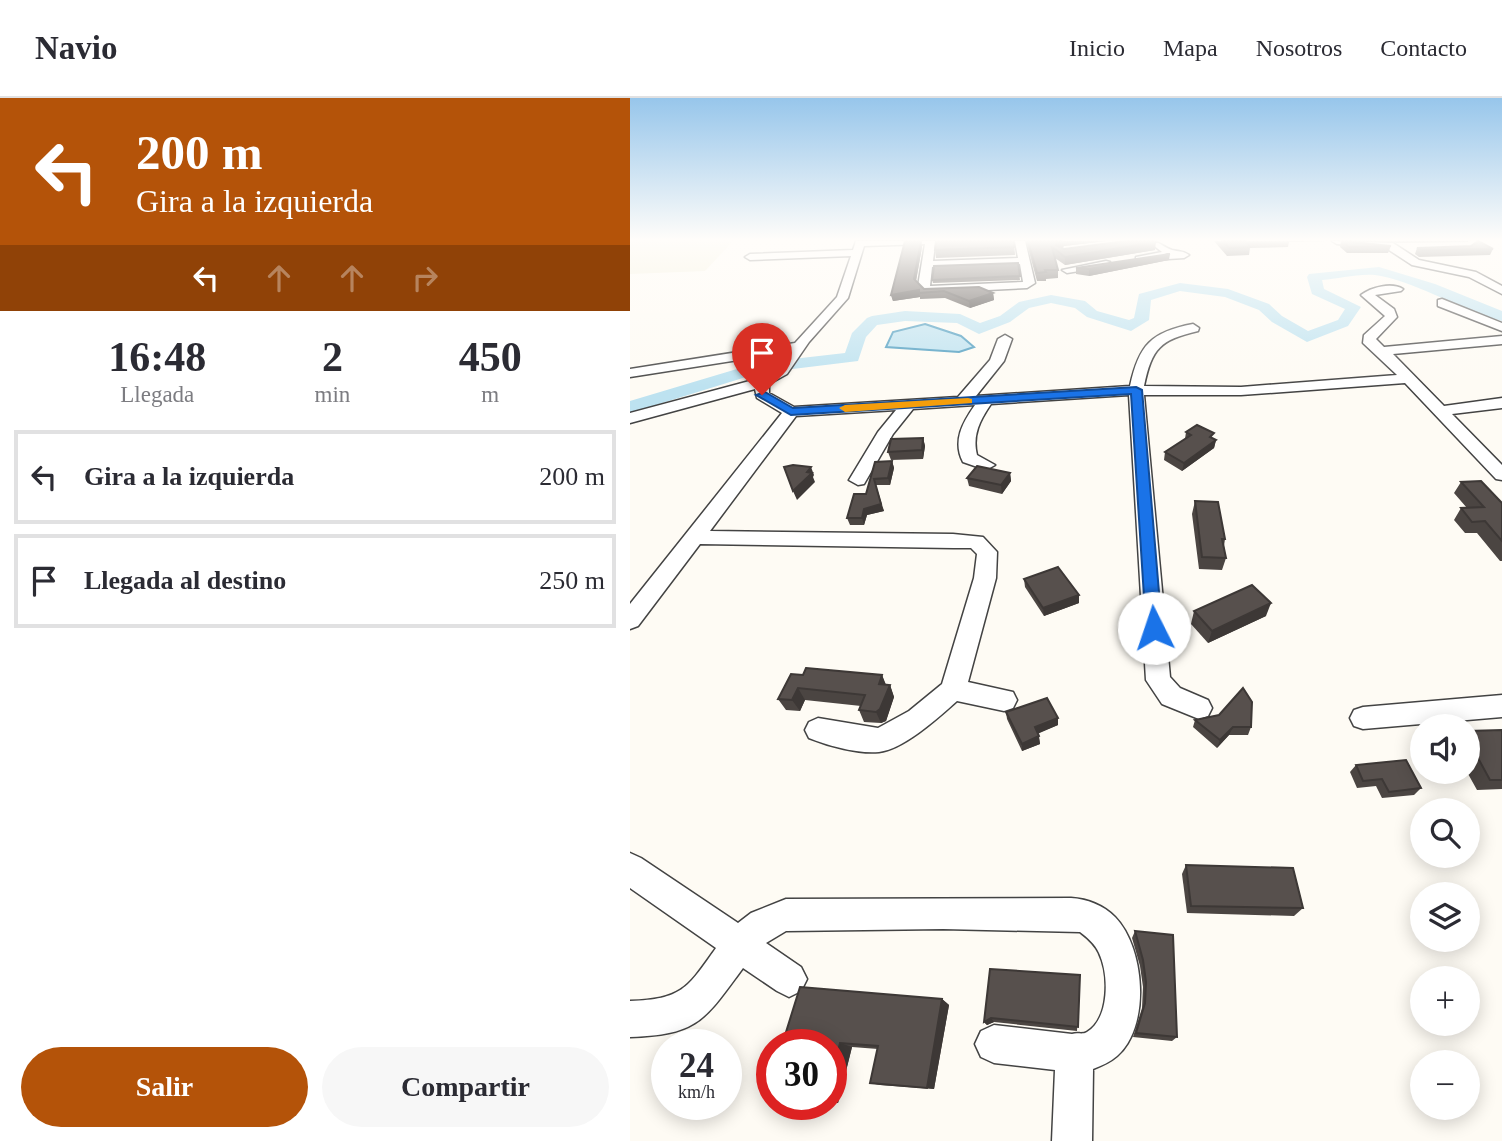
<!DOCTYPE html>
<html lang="es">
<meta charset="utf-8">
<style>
:root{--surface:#fff;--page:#f7f7f7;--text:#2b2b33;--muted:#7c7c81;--line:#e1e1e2;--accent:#b45309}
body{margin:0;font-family:"Times New Roman",serif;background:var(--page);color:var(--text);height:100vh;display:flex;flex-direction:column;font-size:26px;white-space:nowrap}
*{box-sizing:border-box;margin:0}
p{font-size:23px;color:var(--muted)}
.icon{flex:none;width:38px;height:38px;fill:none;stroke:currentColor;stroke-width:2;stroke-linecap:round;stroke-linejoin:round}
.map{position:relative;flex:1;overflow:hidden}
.panel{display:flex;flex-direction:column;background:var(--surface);width:630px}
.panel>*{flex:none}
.top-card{background:#b45309;color:#fff;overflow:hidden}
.fabs{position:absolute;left:780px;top:616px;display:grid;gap:14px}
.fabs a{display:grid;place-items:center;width:70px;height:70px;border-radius:50%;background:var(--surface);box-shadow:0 4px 18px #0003;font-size:35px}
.speed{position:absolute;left:21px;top:931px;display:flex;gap:14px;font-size:35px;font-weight:700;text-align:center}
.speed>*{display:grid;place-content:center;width:91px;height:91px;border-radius:50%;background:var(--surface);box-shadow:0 4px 18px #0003;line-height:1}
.speed small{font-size:18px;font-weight:400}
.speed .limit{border:10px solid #d22;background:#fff;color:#111}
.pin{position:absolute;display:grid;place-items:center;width:60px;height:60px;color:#fff;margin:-72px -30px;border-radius:50% 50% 50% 0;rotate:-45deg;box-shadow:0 0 7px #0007}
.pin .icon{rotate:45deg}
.me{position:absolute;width:77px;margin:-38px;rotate:356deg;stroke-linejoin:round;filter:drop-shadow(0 0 5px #0008)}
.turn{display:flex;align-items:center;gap:24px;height:147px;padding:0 21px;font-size:32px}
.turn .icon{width:91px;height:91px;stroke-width:2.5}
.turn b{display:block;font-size:49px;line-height:60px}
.lanes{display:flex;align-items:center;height:66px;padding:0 21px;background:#0003;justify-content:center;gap:35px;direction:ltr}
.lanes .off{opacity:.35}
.eta{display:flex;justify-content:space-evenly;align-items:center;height:119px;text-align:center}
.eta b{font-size:42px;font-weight:700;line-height:49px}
.action{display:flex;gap:14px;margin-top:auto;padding:14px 21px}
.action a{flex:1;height:80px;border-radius:42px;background:var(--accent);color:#fff;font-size:28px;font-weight:700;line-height:80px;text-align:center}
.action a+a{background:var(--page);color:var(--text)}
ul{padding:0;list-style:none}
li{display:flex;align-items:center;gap:21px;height:94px;margin:0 14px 10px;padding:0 7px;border:4px solid var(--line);border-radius:0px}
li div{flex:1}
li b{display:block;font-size:26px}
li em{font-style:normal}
header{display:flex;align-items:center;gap:42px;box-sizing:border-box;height:98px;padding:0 35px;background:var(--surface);border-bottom:2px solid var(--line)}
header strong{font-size:33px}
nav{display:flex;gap:38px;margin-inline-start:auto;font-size:24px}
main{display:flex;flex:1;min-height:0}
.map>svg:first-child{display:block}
</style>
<header>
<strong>Navio</strong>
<nav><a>Inicio</a><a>Mapa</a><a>Nosotros</a><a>Contacto</a></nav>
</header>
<main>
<section class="panel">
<div class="top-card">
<div class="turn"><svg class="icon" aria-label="left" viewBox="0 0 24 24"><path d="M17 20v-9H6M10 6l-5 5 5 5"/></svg><div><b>200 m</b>Gira a la izquierda</div></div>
<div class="lanes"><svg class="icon" aria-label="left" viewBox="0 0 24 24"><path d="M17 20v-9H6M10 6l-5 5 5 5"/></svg><svg class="icon off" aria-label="ahead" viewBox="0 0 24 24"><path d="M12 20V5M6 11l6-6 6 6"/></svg><svg class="icon off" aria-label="ahead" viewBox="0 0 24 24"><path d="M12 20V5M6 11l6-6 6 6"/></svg><svg class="icon off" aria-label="right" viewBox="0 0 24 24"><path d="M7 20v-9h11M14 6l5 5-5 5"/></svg></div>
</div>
<div class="eta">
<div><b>16:48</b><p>Llegada</p></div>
<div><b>2</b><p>min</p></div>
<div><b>450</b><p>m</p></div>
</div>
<ul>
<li><svg class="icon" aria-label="left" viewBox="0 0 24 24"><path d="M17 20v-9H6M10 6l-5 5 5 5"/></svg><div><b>Gira a la izquierda</b></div><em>200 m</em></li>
<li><svg class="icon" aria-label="arrive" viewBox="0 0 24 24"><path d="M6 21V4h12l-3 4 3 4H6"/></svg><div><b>Llegada al destino</b></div><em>250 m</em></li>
</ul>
<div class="action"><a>Salir</a><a>Compartir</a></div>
</section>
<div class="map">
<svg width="872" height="1043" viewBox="0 0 872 1043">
<rect width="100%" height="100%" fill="#fefbf4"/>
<polygon fill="#f2edd6" points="0,143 103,143 75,173 0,176"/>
<polygon fill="#bde2f0" stroke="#4c9cc0" stroke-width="2" points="295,226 331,238 344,249 329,254 256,249 263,234"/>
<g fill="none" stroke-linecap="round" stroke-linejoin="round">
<path fill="#bde2f0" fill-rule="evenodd" d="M749 169 805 186 872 213V223C830 212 793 187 751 178 733 174 709 181 692 182L694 191 731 209 718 228 677 244 642 224 629 212 595 199 550 193 521 202 519 222 501 233 457 219 445 210 421 205 399 210 380 224 349 236 327 225 275 223 247 227 236 239 228 263 129 275 0 315V303L127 265 215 255 222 235 237 220 242 218 275 213 330 216 350 225 370 218 389 204 421 197 455 203 467 213 499 222 504 220 509 196 550 185 598 191 639 206 652 218 678 233 708 222 715 211 682 196 677 179 679 176Z"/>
<g stroke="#434343" stroke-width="3">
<g id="minor">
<path d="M226 143H310L305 146 303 163 388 160 385 143H395L405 185 397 190 297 195 288 188 295 146 234 148 218 200 179 244 157 276 139 286V295L164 309 328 299 360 262 368 241 375 237 382 241 374 263 346 298 500 288C509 247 521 234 563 226L569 230 568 233C530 242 522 250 514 288L611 289 767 277 733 245 734 237 755 218 731 197C741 189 762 184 773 191L771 193 745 197 764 211 767 219 746 241 754 249 872 238V246L763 256 814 308 872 300V310L822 316 872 367V382L866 381 775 285 611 297H514L540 579 550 590 578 602 582 610 578 618 569 621 532 606 516 582 499 297 361 306C350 322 342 337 347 357L365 367 356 372 333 364C322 343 333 324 345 307L283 311 263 336 234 386 228 387 219 382 248 334 266 312 166 318 80 433 323 436 353 439 367 454 366 480 338 584 383 594 387 602 383 610 374 613 327 603C308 620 274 651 249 654 228 656 199 648 179 640L175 632 179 624 188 620 248 630 279 613 312 586 344 480 347 456 341 450H323L70 446 8 528 0 531V506L152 315 127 300 125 291 0 325V315L127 281 147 270 160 254 0 279V271L165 245 207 199 221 158 120 162 115 159 120 156 223 152ZM390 166 393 184 300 188 302 169Z"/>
<path d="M518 143C530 143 531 148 542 152 549 154 552 152 559 157L554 160 506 163V159L532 154Z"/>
<polygon points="702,143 763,145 789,162 846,174 872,188 872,196 839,179 782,167 756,150 707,146"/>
<polygon points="476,163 480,164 480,168 437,175 432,172"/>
<polygon points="812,201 872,225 872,233 808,208 808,202"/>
<polygon points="872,597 872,619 733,631 724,628 720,620 724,612 733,609"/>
<path d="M0 755 11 760 108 825 121 815 156 801 441 800C457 801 473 807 485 819 515 850 521 928 487 958 480 964 471 968 463 971L462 1043H422L425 972 364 965 351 959 345 946 351 933 364 927 442 936C448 934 452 937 457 934 480 920 479 876 469 855 465 846 458 840 450 834L313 831 156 833 136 845 171 869 177 881 171 893 159 899 147 893 113 870C75 921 69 937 0 939V903C52 901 57 891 86 850L0 790Z"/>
</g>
</g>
<use href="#minor" fill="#fff" fill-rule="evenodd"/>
</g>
<g fill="#4b4542">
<polygon points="291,143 292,149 286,183 294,191 363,195 364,202 340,210 315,200 290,201 290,199 263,203 261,197"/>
<polygon points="384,143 385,157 306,160 305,152"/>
<polygon points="396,143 476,143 434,148 432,150 434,151 525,152 435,167 425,160 428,172 428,180 416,181 416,183 407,183"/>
<polygon points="584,143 699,143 659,144 658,149 620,150 619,157 597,158"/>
<polygon points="711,143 761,148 758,155 717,155 710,149"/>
<polygon points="756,143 838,143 838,144 767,145"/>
<polygon points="787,150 863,151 860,157 789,159 785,156"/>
<polygon points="539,162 459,178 446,176 446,170"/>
<polygon points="388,165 390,182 303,185 302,182"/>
<polygon points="556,334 586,342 584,350 552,373 534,362 535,354 555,341"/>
<polygon points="293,340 295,348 293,361 261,362 258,354"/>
<polygon points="262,363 264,370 260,387 246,387 254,413 237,417 234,427 220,427 217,420 236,396 245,364"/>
<polygon points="380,375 381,383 372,396 339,388 337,380"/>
<polygon points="831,384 872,405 872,463 870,463 847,435 835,435 824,422 831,410 837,410 824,395"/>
<polygon points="565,403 595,441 594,448 596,460 592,472 569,471 562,416"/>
<polygon points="394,481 449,497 449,505 414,518 395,489"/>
<polygon points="564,513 636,518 578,545 561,526"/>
<polygon points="173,577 252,577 255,586 260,587 264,599 256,623 251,625 234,624 229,612 231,608 175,602 170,613 156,612 148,601"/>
<polygon points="376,614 428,627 408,635 410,646 392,653 377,621"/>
<polygon points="565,622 621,629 618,637 599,637 587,650 563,629"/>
<polygon points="872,632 872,691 847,692 837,674 838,674 838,633"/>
<polygon points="726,667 791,690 784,697 752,700 746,688 727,690 720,674"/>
<polygon points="556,767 673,810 664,818 557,815 552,776"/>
<polygon points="505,833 547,939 542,943 503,939 512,910 513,889 510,868 502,840"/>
<polygon points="450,877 447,933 364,924 357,927 354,924"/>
<polygon points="312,901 319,907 304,991 250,987 240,985 248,951 222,949 208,1005 201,947"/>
</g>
<g fill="#3d3836">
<polygon points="291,143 292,149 285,188 284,181"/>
<polygon points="431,143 476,143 434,148 428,154 426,147"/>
<polygon points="526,144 525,152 435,167 435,159"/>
<polygon points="540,156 539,162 459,178 459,171"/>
<polygon points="289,192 290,199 263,203 261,197"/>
<polygon points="363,195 364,202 340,210 339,203"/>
<polygon points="293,340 295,348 293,361 292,352"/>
<polygon points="586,342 584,350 552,373 554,365"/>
<polygon points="262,363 264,370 260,387 258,380"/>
<polygon points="181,369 184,377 183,379 185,384 167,402 163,393"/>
<polygon points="380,375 381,383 372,396 371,387"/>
<polygon points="251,406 254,413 237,417 234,427 232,420 234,411"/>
<polygon points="449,497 449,505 414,518 413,510"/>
<polygon points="641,505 636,518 578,545 582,533"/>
<polygon points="252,577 257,589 249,586"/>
<polygon points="260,587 264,599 256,623 251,625 246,614"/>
<polygon points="168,590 175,602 170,613 162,602"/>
<polygon points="428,620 428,627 405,637 405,629"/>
<polygon points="603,629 599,637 587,650 590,642"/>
<polygon points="409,638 410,646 392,653 392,646"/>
<polygon points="312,901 319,907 304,991 297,990"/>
<polygon points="361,920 364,924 357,927 354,924"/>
<polygon points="210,945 222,949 208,1005 201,1005 201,980"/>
</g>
<g fill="#57504d" stroke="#3d3836" stroke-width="2">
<polygon points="275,143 291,143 284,181 294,191 349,189 363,195 339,203 314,193 289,195 289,192 261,197"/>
<polygon points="306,143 384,143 384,149 305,152"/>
<polygon points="398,143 431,143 426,147 434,151 496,143 524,143 526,144 435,159 422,149 428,172 415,172 416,174 407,175"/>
<polygon points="593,143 616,143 620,149 599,150"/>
<polygon points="712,143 714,143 761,148 719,149"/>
<polygon points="848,143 863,151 792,152 787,150 841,148"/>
<polygon points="540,156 459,171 446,170"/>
<polygon points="388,165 390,178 302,182 304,168"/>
<polygon points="567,327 584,335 580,339 586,342 554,365 535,354 561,337 556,334"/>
<polygon points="293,340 292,352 258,354 261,341"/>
<polygon points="262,363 258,380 244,381 251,406 234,411 232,420 217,420 224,396 236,396 245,364"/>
<polygon points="163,367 181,369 177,374 182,375 163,393 154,369"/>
<polygon points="347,368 380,375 371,387 337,380"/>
<polygon points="851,383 872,405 872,443 855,423 842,424 831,410 854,409 831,384"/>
<polygon points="565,403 588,404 595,441 592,441 596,460 572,459"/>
<polygon points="428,469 449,497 413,510 394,481"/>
<polygon points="622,487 641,505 582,533 564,513"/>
<polygon points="176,570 252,577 249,586 260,587 250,611 246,614 229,612 235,597 168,590 162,602 148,601 161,576 173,577"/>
<polygon points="613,590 622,604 621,629 603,629 590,642 565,622 589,617"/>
<polygon points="417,600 428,620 405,629 409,638 392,646 376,614"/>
<polygon points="872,632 872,682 860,682 848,660 838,661 838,633"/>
<polygon points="776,662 791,690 759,694 752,681 733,683 726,667"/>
<polygon points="556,767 663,770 673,810 561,808"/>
<polygon points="505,833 543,837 547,939 506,935 515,905 516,884 513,862"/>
<polygon points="360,871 450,877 448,929 361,920 354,924"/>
<polygon points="170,889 312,901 297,990 240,985 248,948 210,945 201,980 201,947 152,947"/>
<polygon points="142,978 142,1000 135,999"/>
</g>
<linearGradient id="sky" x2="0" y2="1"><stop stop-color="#97c6eb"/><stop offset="0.49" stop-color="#fffdfa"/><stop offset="1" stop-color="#fffdfa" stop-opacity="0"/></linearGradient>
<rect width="872" height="289" fill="url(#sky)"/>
<polygon fill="#1a73e8" stroke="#114b97" stroke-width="2" points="506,289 512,292 532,530 524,536 516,530 501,296 161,317 126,297 135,294 163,310"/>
<polygon fill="#f59e0b" points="338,300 342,301 342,305 215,314 209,310 215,307"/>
</svg>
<div class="fabs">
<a><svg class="icon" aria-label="sound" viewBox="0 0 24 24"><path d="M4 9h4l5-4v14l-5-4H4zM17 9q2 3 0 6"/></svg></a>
<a><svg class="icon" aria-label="search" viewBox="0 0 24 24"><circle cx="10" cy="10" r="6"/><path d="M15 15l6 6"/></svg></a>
<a><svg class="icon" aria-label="layers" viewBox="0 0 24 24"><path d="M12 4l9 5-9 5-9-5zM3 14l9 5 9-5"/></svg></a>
<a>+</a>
<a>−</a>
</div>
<div class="speed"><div>24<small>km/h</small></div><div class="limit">30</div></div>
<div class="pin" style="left:132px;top:297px;background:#d93025"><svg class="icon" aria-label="arrive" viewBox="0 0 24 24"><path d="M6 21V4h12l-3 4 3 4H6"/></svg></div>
<svg class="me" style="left:524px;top:530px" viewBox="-20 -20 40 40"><circle r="19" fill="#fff"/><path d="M0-13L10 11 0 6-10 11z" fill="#1a73e8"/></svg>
</div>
</main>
